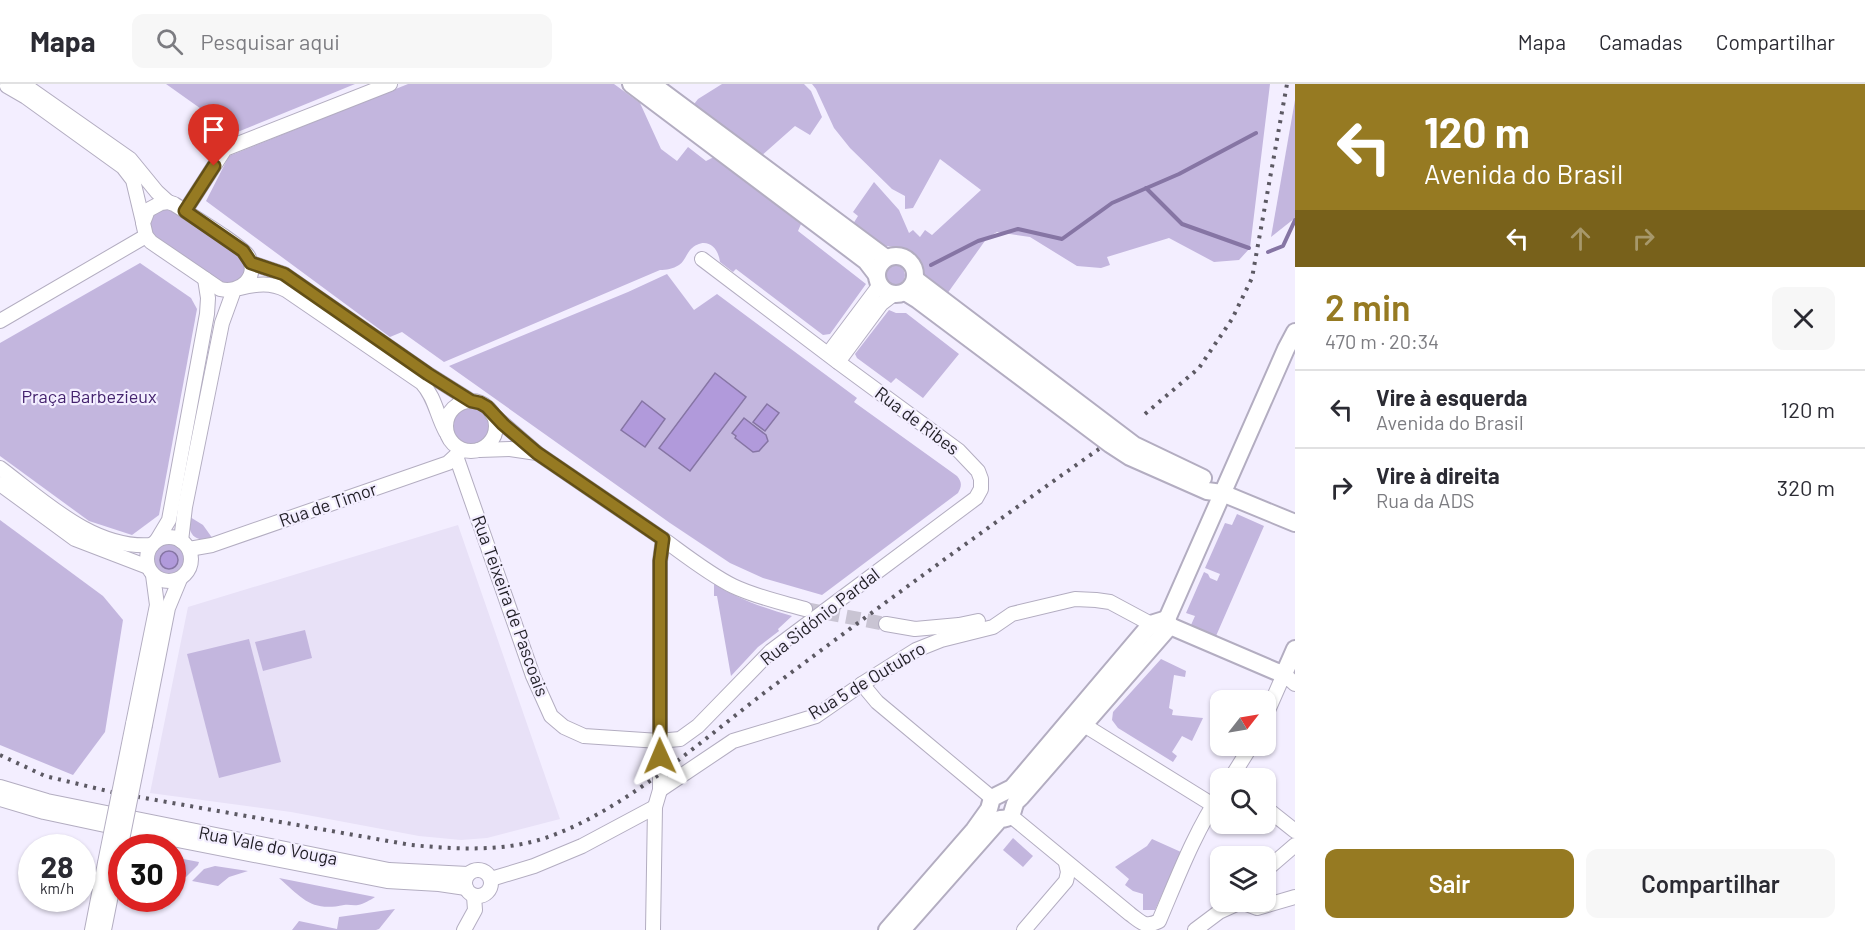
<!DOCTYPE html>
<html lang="pt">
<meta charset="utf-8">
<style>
:root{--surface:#fff;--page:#f7f7f7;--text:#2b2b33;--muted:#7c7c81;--line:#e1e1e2;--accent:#967a22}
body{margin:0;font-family:Barlow,sans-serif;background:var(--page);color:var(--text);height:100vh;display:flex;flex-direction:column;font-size:22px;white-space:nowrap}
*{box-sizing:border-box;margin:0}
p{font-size:20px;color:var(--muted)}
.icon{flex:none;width:33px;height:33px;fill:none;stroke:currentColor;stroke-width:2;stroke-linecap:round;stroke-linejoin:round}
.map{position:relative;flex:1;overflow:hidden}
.details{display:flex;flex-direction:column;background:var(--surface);width:570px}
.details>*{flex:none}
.top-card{background:#967a22;color:#fff;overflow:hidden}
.needle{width:39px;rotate:59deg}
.buttons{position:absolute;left:1210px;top:606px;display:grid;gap:12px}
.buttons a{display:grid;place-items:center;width:66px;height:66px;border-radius:12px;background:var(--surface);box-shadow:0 2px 4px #0004;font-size:30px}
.speed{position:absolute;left:18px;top:750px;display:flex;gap:12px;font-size:30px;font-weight:700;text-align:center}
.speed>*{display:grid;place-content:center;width:78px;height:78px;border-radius:50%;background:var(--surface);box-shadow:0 2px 4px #0004;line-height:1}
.speed small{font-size:15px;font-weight:400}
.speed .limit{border:9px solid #d22;background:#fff;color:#111}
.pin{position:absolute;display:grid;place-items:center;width:51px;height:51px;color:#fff;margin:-62px -26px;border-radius:50% 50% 50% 0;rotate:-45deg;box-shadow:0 0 6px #0007}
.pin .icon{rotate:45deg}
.me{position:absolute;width:66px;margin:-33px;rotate:359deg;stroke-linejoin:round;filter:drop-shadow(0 0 4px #0008)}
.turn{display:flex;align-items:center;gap:21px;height:126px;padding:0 30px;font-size:27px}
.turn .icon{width:78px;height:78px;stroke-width:2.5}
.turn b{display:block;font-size:42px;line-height:51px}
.lanes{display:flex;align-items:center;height:57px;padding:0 30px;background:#0003;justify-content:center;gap:30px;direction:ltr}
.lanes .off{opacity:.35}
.round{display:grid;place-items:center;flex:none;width:63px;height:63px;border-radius:12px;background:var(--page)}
.summary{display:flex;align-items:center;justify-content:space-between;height:102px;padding:0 30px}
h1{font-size:36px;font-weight:600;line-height:45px;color:var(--accent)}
.cta{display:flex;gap:12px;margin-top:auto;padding:12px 30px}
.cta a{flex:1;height:69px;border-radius:12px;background:var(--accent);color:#fff;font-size:24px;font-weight:600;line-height:69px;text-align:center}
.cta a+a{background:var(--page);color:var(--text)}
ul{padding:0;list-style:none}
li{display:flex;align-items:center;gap:18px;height:78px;padding:0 30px;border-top:2px solid var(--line)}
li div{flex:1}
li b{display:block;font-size:22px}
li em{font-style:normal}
header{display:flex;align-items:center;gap:36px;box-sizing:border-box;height:84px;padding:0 30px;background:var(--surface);border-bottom:2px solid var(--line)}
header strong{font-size:28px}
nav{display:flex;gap:33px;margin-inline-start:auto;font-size:21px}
.search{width:420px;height:54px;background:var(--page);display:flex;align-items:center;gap:15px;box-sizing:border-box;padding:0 21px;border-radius:12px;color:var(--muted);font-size:22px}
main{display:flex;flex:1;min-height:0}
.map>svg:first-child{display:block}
</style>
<header>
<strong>Mapa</strong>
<div class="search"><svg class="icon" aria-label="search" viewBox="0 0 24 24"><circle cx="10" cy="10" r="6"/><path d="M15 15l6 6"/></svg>Pesquisar aqui</div>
<nav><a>Mapa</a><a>Camadas</a><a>Compartilhar</a></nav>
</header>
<main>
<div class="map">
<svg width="1295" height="846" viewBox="0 0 1295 846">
<rect width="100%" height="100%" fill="#f3eeff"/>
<polygon fill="#e8e1f7" points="458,441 560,735 487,754 461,756 419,752 291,728 150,709 188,523"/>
<g fill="#c3b6de">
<polygon points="166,0 355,0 235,49"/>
<path d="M408 0H614L640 19 661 65 677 77 688 63 706 77 714 73 801 140 798 147 866 200 830 250 823 251 736 185 733 188 720 178C718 161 704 152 690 166 686 171 684 178 679 181 673 185 666 186 660 186L444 278 402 248 390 253 206 117 229 72Z"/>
<polygon points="722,0 804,0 811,7 822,33 810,51 795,42 760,73 691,24 698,15"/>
<polygon points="812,0 1270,0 1250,164 1239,176 1214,178 1169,154 1107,173 1110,181 1101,184 1077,182 1030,153 997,148 987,154 947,210 924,192 918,176 906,165 880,161 853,140 858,132 853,128 874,98 899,126 909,149 913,146 920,153 925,146 932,151 981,106 940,75 913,124 905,125 905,112 892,105 850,64 834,44 816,5"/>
<polygon points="1295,16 1295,134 1271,153"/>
<path d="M167 124 172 126 240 173C248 182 245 190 238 199L224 200 155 152C144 138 151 128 167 124Z"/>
<polygon points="140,179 191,214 197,225 159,431 132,451 89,437 0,372 0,259"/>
<circle cx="895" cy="191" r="10"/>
<path d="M667 190 694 226 717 210 857 314 854 318 957 392C962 398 962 402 958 409L822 511 763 494 730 479 670 439 449 282 628 208Z"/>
<polygon points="889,226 896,229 906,229 959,270 923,314 896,294 891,299 857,274 855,270"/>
<circle cx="471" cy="342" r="18"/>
<polygon points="1237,430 1264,442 1216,552 1191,541 1195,532 1186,529 1204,488 1208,490 1210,494 1217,497 1220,490 1205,484 1225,439 1232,441"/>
<path d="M190 433 203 441 213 455C195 458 187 451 190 433Z"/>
<polygon points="0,436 103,512 123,536 105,648 73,691 0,661"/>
<circle cx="169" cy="476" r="17"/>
<path d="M714 500C738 515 764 524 792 532L778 545 779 547 758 563 731 592 717 512H714Z"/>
<polygon points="305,546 312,574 263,587 255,558"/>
<polygon points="249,555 281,678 219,694 187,570"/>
<polygon points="1161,575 1186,587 1185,593 1174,591 1169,624 1173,626 1172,631 1203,634 1192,657 1182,652 1172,668 1177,672 1173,678 1118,644 1112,636 1113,628"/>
<polygon points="1013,754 1033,772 1023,783 1003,766"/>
<polygon points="1152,755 1181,768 1155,826 1143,826 1143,810 1133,807 1125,801 1129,795 1115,783 1147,762"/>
<polygon points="173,773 199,778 198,781 186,793 173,791"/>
<polygon points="215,782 248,787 229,793 218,802 192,797 204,785"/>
<path d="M279 794 375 813C370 816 364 820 358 821 353 822 349 820 344 821 311 828 302 814 279 794Z"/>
<polygon points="395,825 379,845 376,846 292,846 299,837 337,845 339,833"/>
</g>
<g fill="#b19adb" stroke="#8675a4" stroke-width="1.5">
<polygon points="715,289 746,313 690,387 659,364"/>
<polygon points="642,317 665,335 645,363 621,346"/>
<polygon points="767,320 779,329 765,347 753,338"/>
<polygon points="744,334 766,351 768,357 759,367 753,368 735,354 736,352 732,349"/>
<circle cx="169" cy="476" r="9"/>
</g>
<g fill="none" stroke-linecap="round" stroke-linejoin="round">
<g stroke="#8675a4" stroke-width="4">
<polyline points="1146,104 1182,140 1249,164"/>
<polyline points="1268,168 1283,162 1295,136"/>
<polyline points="931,181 978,157 1018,145 1062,155 1112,119 1179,90 1256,49"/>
</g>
<polyline stroke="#c9c4d3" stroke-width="14" stroke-dasharray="14 7" stroke-linecap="butt" points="805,525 886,540"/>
<g stroke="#b3adc1" stroke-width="16">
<g id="minor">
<polyline points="23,0 130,75 157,108 168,118"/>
<polyline points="7,2 26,13 123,83 133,96 143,138"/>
<path d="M168 118 174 120C189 130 241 161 248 172 260 193 240 210 220 205L151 158 146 152 143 139 148 126 161 119Z"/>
<polyline points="185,127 225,65 390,0"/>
<polyline points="251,179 284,190 428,290 471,317"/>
<path d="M240 204C256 200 271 198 286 206L422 299C435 313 437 332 446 348"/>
<polyline points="0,237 146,152"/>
<polyline points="828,270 879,202"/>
<polyline points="838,278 881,220 894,210"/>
<circle cx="471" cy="342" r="25"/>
<polyline points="492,330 537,369 663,455 660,477 660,706 655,723 653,846"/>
<polyline points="479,366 510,365 537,369"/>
<polyline points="456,372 533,592 551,632 564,643 584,652 659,657 680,655 698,642 771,567 976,414 981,405 981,395 978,387 959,367 838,278 702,175"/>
<path d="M0 384C44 417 94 466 152 461"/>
<polyline points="0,400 75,455 148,483"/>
<circle cx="169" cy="475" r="22"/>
<path d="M663 455C685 471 709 490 733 502 756 513 780 518 805 525"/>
<polyline points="157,456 169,436 207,230 208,214 205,195"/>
<polyline points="181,457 185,423 222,239 234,206"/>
<polyline points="189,465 212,461 448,379 461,367"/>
<polyline points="886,540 915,545 959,541 978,537"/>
<polyline points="862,600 877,618 992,714"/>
<polyline points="1266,631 1284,590 1295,600"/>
<polyline points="133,640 157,521 153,491"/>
<polyline points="145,641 168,524 180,495"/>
<polyline points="1084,641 1213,721"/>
<polyline points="1231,694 1251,662"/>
<polyline points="0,703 47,717 389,786 468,790"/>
<polyline points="660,706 733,657 816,632 862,600 916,566 941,556 993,543 1012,530 1075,515 1096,516 1110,518 1151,540"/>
<polyline points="0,715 44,728 147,750 387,797 439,800 466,804"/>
<polyline points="1266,724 1295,747"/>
<path d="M1011 732 1130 830C1142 839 1145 844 1159 837 1177 795 1195 747 1221 709"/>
<circle cx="478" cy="799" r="13"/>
<polyline points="1266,786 1295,761"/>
<polyline points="491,795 534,782 582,762 655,723"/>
<polyline points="1241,818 1257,824 1295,813"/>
<polyline points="92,846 105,779"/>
<polyline points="104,846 117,781"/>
<polyline points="464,846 475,826 474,812"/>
<polyline points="1024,846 1066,797 1068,788 1066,779"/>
<polyline points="1195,846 1219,828 1241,818"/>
</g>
</g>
<g stroke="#b3adc1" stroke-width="20">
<g id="major">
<polyline points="631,0 866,177 876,190"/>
<polyline points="652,0 886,174"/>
<circle cx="896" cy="191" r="19"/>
<polyline points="915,195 1134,361 1203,394"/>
<polyline points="905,208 918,216 1110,360 1130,373 1207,407 1222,409 1295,439"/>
<polyline points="1170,542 1167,535 1286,265 1295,248"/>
<polyline points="1170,542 1275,587 1284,590 1295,565"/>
<polyline points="887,846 974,746 989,725 992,714 1012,704 1151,540 1167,535"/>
<path d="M902 846 1000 735C1014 734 1011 730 1015 720 1016 717 1019 715 1021 713L1170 542"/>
</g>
</g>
<use href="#minor" stroke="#fff" stroke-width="14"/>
<use href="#major" stroke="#fff" stroke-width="16"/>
<g stroke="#5c5963" stroke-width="4" stroke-dasharray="3 6" stroke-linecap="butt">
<polyline points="1145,330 1199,284 1232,235 1252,194 1287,0"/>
<path d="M0 671 45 692 116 709 411 761C454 765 500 768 542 755 623 729 704 654 772 603 880 522 989 442 1099 365"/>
</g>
<g stroke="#b3adc1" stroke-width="16" stroke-linecap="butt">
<g id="minor-bridge">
<polyline points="105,779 133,640"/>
<polyline points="117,781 145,641"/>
</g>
</g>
<use href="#minor-bridge" stroke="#fff" stroke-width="14"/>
</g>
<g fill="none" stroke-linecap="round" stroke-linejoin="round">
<g stroke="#624f16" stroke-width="15">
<polyline id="route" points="214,82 185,127 243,167 251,179 284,190 428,290 471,317 480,319 487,323 503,340 537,369 663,455 660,477 660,672"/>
</g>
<use href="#route" stroke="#967a22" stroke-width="10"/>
</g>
<g text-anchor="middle" stroke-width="4.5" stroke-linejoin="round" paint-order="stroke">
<g font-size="18" fill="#44236e" stroke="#f3eeff">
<text x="89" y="319">Praça Barbezieux</text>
</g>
<g font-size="18" fill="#201e25" stroke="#f3eeff">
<text transform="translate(917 337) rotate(37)" y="6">Rua de Ribes</text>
<text transform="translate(328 421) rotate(-19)" y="6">Rua de Timor</text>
<text transform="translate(510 522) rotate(70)" y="6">Rua Teixeira de Pascoais</text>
<text transform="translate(820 533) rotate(-38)" y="6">Rua Sidónio Pardal</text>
<text transform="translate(867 597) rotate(-31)" y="6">Rua 5 de Outubro</text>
<text transform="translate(268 762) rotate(11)" y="6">Rua Vale do Vouga</text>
</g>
</g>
</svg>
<div class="buttons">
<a><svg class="needle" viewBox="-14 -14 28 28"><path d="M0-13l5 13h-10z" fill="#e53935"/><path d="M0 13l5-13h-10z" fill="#7c7c81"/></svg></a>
<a><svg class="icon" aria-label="search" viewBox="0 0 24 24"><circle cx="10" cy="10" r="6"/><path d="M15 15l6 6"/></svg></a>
<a><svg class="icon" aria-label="layers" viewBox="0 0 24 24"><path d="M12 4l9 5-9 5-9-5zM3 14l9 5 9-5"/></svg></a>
</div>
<div class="speed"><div>28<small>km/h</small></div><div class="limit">30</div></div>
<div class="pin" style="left:214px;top:82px;background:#d93025"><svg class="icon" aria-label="arrive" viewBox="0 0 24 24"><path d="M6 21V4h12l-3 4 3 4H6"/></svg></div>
<svg class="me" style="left:660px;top:672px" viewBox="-20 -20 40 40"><path d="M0-17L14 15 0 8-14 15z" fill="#967a22" stroke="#fff" stroke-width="4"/></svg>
</div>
<section class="details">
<div class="top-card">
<div class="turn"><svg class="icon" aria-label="left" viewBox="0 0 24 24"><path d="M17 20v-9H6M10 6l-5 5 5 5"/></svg><div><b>120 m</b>Avenida do Brasil</div></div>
<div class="lanes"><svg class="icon" aria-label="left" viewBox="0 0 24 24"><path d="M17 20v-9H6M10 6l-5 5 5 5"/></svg><svg class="icon off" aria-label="ahead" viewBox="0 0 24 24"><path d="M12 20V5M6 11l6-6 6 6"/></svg><svg class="icon off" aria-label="right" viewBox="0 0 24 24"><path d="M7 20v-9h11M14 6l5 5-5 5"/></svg></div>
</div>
<div class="summary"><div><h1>2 min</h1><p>470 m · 20:34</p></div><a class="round"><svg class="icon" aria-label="close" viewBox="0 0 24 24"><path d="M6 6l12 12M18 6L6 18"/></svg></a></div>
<ul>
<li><svg class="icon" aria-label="left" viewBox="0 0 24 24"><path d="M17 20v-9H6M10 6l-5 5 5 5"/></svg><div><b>Vire à esquerda</b><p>Avenida do Brasil</p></div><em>120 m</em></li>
<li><svg class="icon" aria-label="right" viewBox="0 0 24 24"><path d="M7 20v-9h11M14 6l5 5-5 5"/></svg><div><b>Vire à direita</b><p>Rua da ADS</p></div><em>320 m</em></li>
</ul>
<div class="cta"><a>Sair</a><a>Compartilhar</a></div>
</section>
</main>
